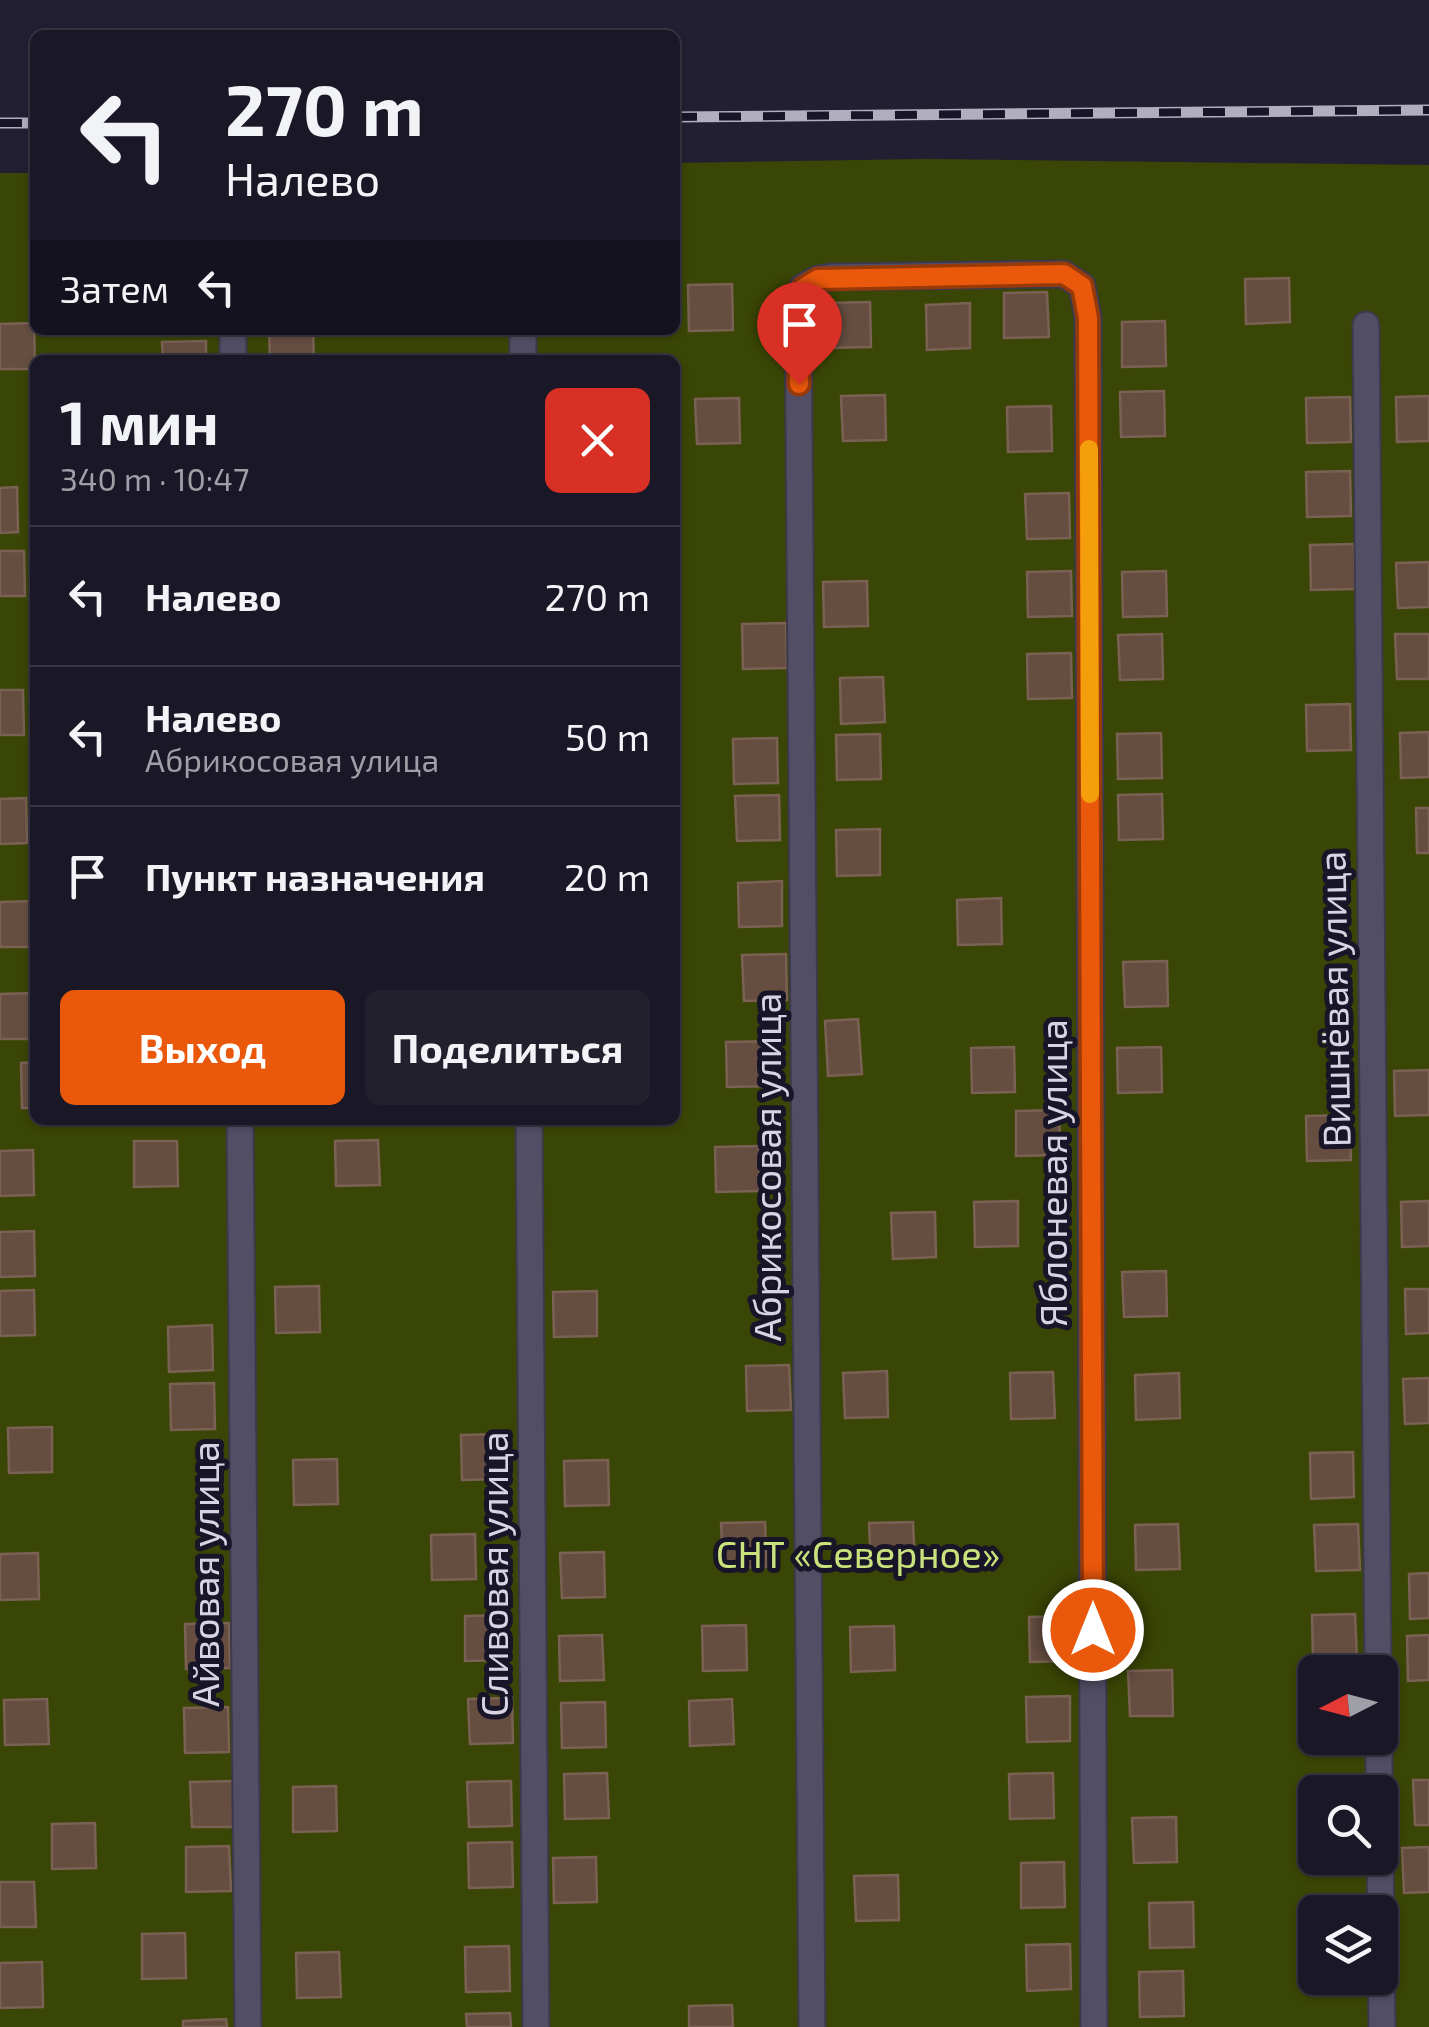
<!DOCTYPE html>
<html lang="ru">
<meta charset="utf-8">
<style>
:root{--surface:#1a1726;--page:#23202e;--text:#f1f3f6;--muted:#9f9fa7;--line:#383643;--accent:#ea580c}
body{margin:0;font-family:"Exo 2",sans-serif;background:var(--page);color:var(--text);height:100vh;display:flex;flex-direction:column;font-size:38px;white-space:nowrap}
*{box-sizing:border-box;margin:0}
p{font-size:32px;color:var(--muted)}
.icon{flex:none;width:55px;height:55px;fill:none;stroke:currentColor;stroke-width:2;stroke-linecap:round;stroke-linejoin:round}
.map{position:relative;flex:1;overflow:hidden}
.side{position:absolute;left:30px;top:355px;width:650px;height:770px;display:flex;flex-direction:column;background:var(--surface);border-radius:15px;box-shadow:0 2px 8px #0004,0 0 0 2px var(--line)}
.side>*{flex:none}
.banner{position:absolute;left:30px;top:30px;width:650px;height:305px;border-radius:15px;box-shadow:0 2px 8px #0004,0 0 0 2px var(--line);background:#1a1726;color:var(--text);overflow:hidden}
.needle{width:65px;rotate:264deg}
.buttons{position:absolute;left:1298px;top:1655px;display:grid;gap:20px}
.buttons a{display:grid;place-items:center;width:100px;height:100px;border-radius:15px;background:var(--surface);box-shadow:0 2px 8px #0004,0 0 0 2px var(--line);font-size:50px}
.pin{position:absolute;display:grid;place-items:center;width:85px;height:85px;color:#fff;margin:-102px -42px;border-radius:50% 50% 50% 0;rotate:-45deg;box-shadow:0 0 10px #0007}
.pin .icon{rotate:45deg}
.me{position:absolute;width:110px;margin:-55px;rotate:0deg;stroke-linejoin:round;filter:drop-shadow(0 0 8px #0008)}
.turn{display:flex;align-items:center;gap:35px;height:210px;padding:0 30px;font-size:45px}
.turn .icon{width:130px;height:130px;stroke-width:2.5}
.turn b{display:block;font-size:70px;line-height:85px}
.then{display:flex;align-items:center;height:95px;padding:0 30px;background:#0003;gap:20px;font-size:38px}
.round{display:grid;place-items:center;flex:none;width:105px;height:105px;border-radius:15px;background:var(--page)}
.overview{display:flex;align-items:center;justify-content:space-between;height:170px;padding:0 30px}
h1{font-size:60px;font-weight:700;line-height:75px}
.action{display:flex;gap:20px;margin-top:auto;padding:20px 30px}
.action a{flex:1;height:115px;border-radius:15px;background:var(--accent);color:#fff;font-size:40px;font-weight:700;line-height:115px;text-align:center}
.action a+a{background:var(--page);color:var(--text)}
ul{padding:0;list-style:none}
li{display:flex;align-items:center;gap:30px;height:140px;padding:0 30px;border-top:2px solid var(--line)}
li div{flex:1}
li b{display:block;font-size:38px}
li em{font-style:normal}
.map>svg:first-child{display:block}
</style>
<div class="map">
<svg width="1429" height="2027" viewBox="0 0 1429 2027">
<rect width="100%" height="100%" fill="#231f33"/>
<path fill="#3a4605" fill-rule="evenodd" d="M924 159 1429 165V2027H0V173H35V330H675V163ZM35 360H675V1120H35ZM1315 1672H1380V1738H1315ZM1315 1792H1380V1858H1315ZM1315 1912H1380V1978H1315Z"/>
<g fill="#654d40" stroke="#7a6153" stroke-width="2.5">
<polygon points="1289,278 1290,322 1246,324 1245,279"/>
<polygon points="732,284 733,330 689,331 688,285"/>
<polygon points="1047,292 1049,337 1004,338 1004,293"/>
<polygon points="870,302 871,347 827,348 826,303"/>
<polygon points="970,303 970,348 927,350 926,305"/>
<polygon points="1165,321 1166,366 1122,367 1122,322"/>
<polygon points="34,323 35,369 0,369 0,324"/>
<polygon points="269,330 313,330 314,360 270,360"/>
<polygon points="206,341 206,360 163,360 162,342"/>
<polygon points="1164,391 1165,436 1121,437 1120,392"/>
<polygon points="885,395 886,440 843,441 841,396"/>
<polygon points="1429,396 1429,441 1397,442 1396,397"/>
<polygon points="1350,397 1351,442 1307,443 1306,398"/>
<polygon points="739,398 740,443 697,444 695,399"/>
<polygon points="1051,406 1052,451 1008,452 1007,407"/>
<polygon points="1350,471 1351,516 1307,517 1306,472"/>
<polygon points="17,487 18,532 0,533 0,488"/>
<polygon points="1069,493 1070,538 1027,539 1025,494"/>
<polygon points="1354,544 1355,589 1311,590 1310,545"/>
<polygon points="0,551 24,551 25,596 0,596"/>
<polygon points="1429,562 1429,607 1398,608 1396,563"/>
<polygon points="1071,571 1072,616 1028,617 1027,572"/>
<polygon points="1166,571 1167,616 1123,617 1122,572"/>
<polygon points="867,581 868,626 824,627 823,582"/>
<polygon points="786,623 787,668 743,669 742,624"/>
<polygon points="1162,634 1163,679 1120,680 1118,635"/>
<polygon points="1395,634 1429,634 1429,679 1397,679"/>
<polygon points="1071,653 1072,698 1028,699 1027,654"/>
<polygon points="883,677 885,722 841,724 840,678"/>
<polygon points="0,690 23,690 24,735 0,735"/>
<polygon points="1350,704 1351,750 1307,751 1306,705"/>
<polygon points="1429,732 1429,777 1401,778 1400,733"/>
<polygon points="1161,733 1162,778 1118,779 1117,734"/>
<polygon points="880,734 881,779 837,780 836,735"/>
<polygon points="777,738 778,783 734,784 733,739"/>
<polygon points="1162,794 1163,839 1119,840 1118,795"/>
<polygon points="779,795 780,840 737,841 735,796"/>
<polygon points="26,798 27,843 0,844 0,799"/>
<polygon points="1416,808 1429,808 1429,853 1417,853"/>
<polygon points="880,829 880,875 837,876 836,830"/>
<polygon points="782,881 782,926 739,927 738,883"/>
<polygon points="1001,898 1002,944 958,945 957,900"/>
<polygon points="35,901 35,947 0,947 0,902"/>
<polygon points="786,954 787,1000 744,1001 742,955"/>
<polygon points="1167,961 1168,1006 1125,1007 1123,962"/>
<polygon points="35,993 35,1039 0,1039 0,994"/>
<polygon points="858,1019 862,1074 828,1076 825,1021"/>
<polygon points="770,1041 771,1086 727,1087 726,1042"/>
<polygon points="1014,1047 1015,1092 972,1093 971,1048"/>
<polygon points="1161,1047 1162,1092 1118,1093 1117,1048"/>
<polygon points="35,1062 35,1108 22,1108 21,1063"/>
<polygon points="1429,1070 1429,1115 1395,1116 1394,1071"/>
<polygon points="1059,1110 1060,1155 1016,1156 1016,1111"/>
<polygon points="1349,1115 1351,1160 1307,1161 1306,1116"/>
<polygon points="378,1140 380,1185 336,1186 335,1141"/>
<polygon points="134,1141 177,1141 178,1186 134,1187"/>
<polygon points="759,1146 760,1191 716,1192 715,1147"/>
<polygon points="33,1150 34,1195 0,1196 0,1151"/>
<polygon points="1018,1201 1018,1246 975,1247 974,1202"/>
<polygon points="1429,1201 1429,1246 1402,1247 1401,1202"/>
<polygon points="935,1212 936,1257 893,1259 891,1213"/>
<polygon points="34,1231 35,1276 0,1277 0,1232"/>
<polygon points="1166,1271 1167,1316 1124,1317 1122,1272"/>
<polygon points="319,1286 320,1332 276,1333 275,1287"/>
<polygon points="1405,1289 1429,1289 1429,1333 1406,1334"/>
<polygon points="34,1290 35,1335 0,1336 0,1291"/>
<polygon points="597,1291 597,1336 554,1337 553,1292"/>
<polygon points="212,1325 213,1370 169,1372 168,1327"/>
<polygon points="789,1365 791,1410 747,1411 746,1366"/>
<polygon points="887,1371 888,1417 845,1418 843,1373"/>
<polygon points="1053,1372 1055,1418 1011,1419 1010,1373"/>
<polygon points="1179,1373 1180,1418 1136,1420 1135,1375"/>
<polygon points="1429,1378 1429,1423 1405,1424 1403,1379"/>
<polygon points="214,1383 215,1429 171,1430 170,1384"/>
<polygon points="52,1427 52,1472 9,1473 8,1428"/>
<polygon points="504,1434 505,1479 462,1480 461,1435"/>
<polygon points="1353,1452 1354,1497 1311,1499 1310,1453"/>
<polygon points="337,1459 338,1504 294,1505 293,1460"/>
<polygon points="608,1460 609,1505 565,1506 564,1461"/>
<polygon points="765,1522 767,1567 723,1568 721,1523"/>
<polygon points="913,1522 915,1567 871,1568 869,1523"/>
<polygon points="1178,1524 1180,1569 1136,1570 1135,1525"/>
<polygon points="1358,1524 1360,1570 1316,1571 1314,1525"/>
<polygon points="475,1534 476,1579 432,1580 431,1535"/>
<polygon points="604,1552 605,1597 562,1598 560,1553"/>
<polygon points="38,1553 39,1599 0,1600 0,1554"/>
<polygon points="1429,1573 1429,1618 1410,1619 1409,1574"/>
<polygon points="1355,1614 1357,1659 1313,1660 1312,1615"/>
<polygon points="508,1615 509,1660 465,1661 465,1616"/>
<polygon points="1073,1616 1073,1661 1030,1662 1029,1617"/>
<polygon points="229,1623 230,1668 186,1669 185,1624"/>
<polygon points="746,1625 747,1670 703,1671 702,1626"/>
<polygon points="894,1626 895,1670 851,1672 850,1627"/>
<polygon points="602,1635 604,1680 560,1681 559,1636"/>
<polygon points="1429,1635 1429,1680 1408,1681 1407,1636"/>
<polygon points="1172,1670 1173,1716 1130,1716 1128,1671"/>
<polygon points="1070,1696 1070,1741 1027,1742 1026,1697"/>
<polygon points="512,1698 513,1743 470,1744 468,1699"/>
<polygon points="47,1699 49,1744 5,1745 4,1700"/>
<polygon points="732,1699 734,1744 690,1746 689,1701"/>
<polygon points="605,1702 606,1747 562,1748 561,1703"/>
<polygon points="228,1707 229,1752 185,1753 184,1708"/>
<polygon points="607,1773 609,1818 565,1819 564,1774"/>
<polygon points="1053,1773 1054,1818 1010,1819 1009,1774"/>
<polygon points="1413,1780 1429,1780 1429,1825 1415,1825"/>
<polygon points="234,1781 235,1827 192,1827 190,1782"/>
<polygon points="511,1781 512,1826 469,1827 467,1782"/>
<polygon points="1359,1785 1359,1792 1315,1792 1315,1786"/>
<polygon points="336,1786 337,1831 293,1832 293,1787"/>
<polygon points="1176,1817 1177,1862 1134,1863 1132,1818"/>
<polygon points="95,1823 96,1868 52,1869 52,1824"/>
<polygon points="512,1842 513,1887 469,1888 468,1843"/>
<polygon points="229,1846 231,1891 186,1892 186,1847"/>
<polygon points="1429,1847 1429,1892 1404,1893 1402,1848"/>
<polygon points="596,1857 597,1902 554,1903 553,1858"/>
<polygon points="1064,1862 1065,1907 1021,1908 1021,1863"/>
<polygon points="898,1875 899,1920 856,1921 854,1876"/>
<polygon points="0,1882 34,1882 36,1927 0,1927"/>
<polygon points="1193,1902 1194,1947 1150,1948 1149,1903"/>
<polygon points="185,1933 186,1978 142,1979 142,1934"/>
<polygon points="1070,1944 1071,1989 1027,1991 1026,1945"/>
<polygon points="509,1946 510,1991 466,1992 465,1947"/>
<polygon points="1309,1948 1315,1948 1315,1978 1354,1978 1354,1992 1311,1993"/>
<polygon points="339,1952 341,1997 297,1998 296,1953"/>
<polygon points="42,1962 43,2007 0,2008 0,1963"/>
<polygon points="1183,1971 1184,2016 1140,2017 1139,1972"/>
<polygon points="732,2005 733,2027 689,2027 689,2006"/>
<polygon points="510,2013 511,2027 467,2027 466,2014"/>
<polygon points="226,2019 227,2027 183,2027 183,2021"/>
</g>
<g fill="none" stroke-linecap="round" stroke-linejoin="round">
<g stroke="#3d394a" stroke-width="29">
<g id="minor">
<polyline points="1366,325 1378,1672"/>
<polyline points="233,330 233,360"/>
<polyline points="523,330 523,360"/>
<polyline points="240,1120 248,2027"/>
<polyline points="529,1120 536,2027"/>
<polyline points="1379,1738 1379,1792"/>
<polyline points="1380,1851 1382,2027"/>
<polyline points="812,2027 798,306 803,287 818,279 831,277 1064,274 1082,286 1088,318 1094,2027"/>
</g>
</g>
<use href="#minor" stroke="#524e66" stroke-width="25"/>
<g stroke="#b1aebe" stroke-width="11">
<g id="rail">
<polyline points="675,117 1429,110"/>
<polyline points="0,123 35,123"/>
</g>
</g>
<use href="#rail" stroke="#191529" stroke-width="8" stroke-dasharray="22" stroke-linecap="butt"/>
</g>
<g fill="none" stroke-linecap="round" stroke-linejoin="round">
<g stroke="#983908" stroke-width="25">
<polyline id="route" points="799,384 798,306 803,288 818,279 1064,274 1082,286 1088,318 1093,1630"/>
</g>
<use href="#route" stroke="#ea580c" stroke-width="18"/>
<polyline stroke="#f59e0b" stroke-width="18" points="1089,449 1090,794"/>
</g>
<g text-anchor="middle" stroke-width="10" stroke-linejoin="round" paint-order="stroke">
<g font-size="38" fill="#d7d5e3" stroke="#191529">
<text transform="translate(1335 999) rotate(-91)" y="13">Вишнёвая улица</text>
<text transform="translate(768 1167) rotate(-90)" y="13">Абрикосовая улица</text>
<text transform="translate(1054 1173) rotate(-90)" y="13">Яблоневая улица</text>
<text transform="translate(206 1574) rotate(-90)" y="13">Айвовая улица</text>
<text transform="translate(495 1574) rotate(-90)" y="13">Сливовая улица</text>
</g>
<g font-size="38" fill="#cae27c" stroke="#191529">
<text x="858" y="1568">СНТ «Северное»</text>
</g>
</g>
</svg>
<div class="buttons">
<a><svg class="needle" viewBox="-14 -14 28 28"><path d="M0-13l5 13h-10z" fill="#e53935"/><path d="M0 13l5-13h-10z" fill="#9f9fa7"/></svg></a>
<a><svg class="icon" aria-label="search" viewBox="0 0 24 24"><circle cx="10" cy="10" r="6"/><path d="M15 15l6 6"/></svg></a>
<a><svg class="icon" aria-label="layers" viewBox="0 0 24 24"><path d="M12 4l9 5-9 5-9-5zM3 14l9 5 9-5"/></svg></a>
</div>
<div class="pin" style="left:799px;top:384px;background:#d93025"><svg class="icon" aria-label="arrive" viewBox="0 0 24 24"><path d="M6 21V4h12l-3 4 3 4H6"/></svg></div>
<svg class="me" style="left:1093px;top:1630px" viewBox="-20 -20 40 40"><circle r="17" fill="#ea580c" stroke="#fff" stroke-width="3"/><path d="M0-11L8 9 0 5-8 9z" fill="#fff"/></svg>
<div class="banner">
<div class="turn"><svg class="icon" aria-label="left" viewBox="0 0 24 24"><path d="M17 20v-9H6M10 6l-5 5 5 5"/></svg><div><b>270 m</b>Налево</div></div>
<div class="then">Затем<svg class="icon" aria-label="left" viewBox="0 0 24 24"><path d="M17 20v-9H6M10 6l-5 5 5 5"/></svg></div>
</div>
<section class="side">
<div class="overview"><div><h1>1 мин</h1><p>340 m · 10:47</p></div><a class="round" style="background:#d93025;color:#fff"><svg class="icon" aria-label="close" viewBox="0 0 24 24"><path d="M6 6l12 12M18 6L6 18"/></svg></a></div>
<ul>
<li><svg class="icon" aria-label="left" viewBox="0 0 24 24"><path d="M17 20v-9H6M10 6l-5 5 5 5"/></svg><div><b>Налево</b></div><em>270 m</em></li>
<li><svg class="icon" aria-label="left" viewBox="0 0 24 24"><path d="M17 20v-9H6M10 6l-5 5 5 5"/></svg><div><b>Налево</b><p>Абрикосовая улица</p></div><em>50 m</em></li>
<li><svg class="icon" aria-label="arrive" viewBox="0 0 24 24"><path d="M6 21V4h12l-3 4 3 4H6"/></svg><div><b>Пункт назначения</b></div><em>20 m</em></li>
</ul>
<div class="action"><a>Выход</a><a>Поделиться</a></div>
</section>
</div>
